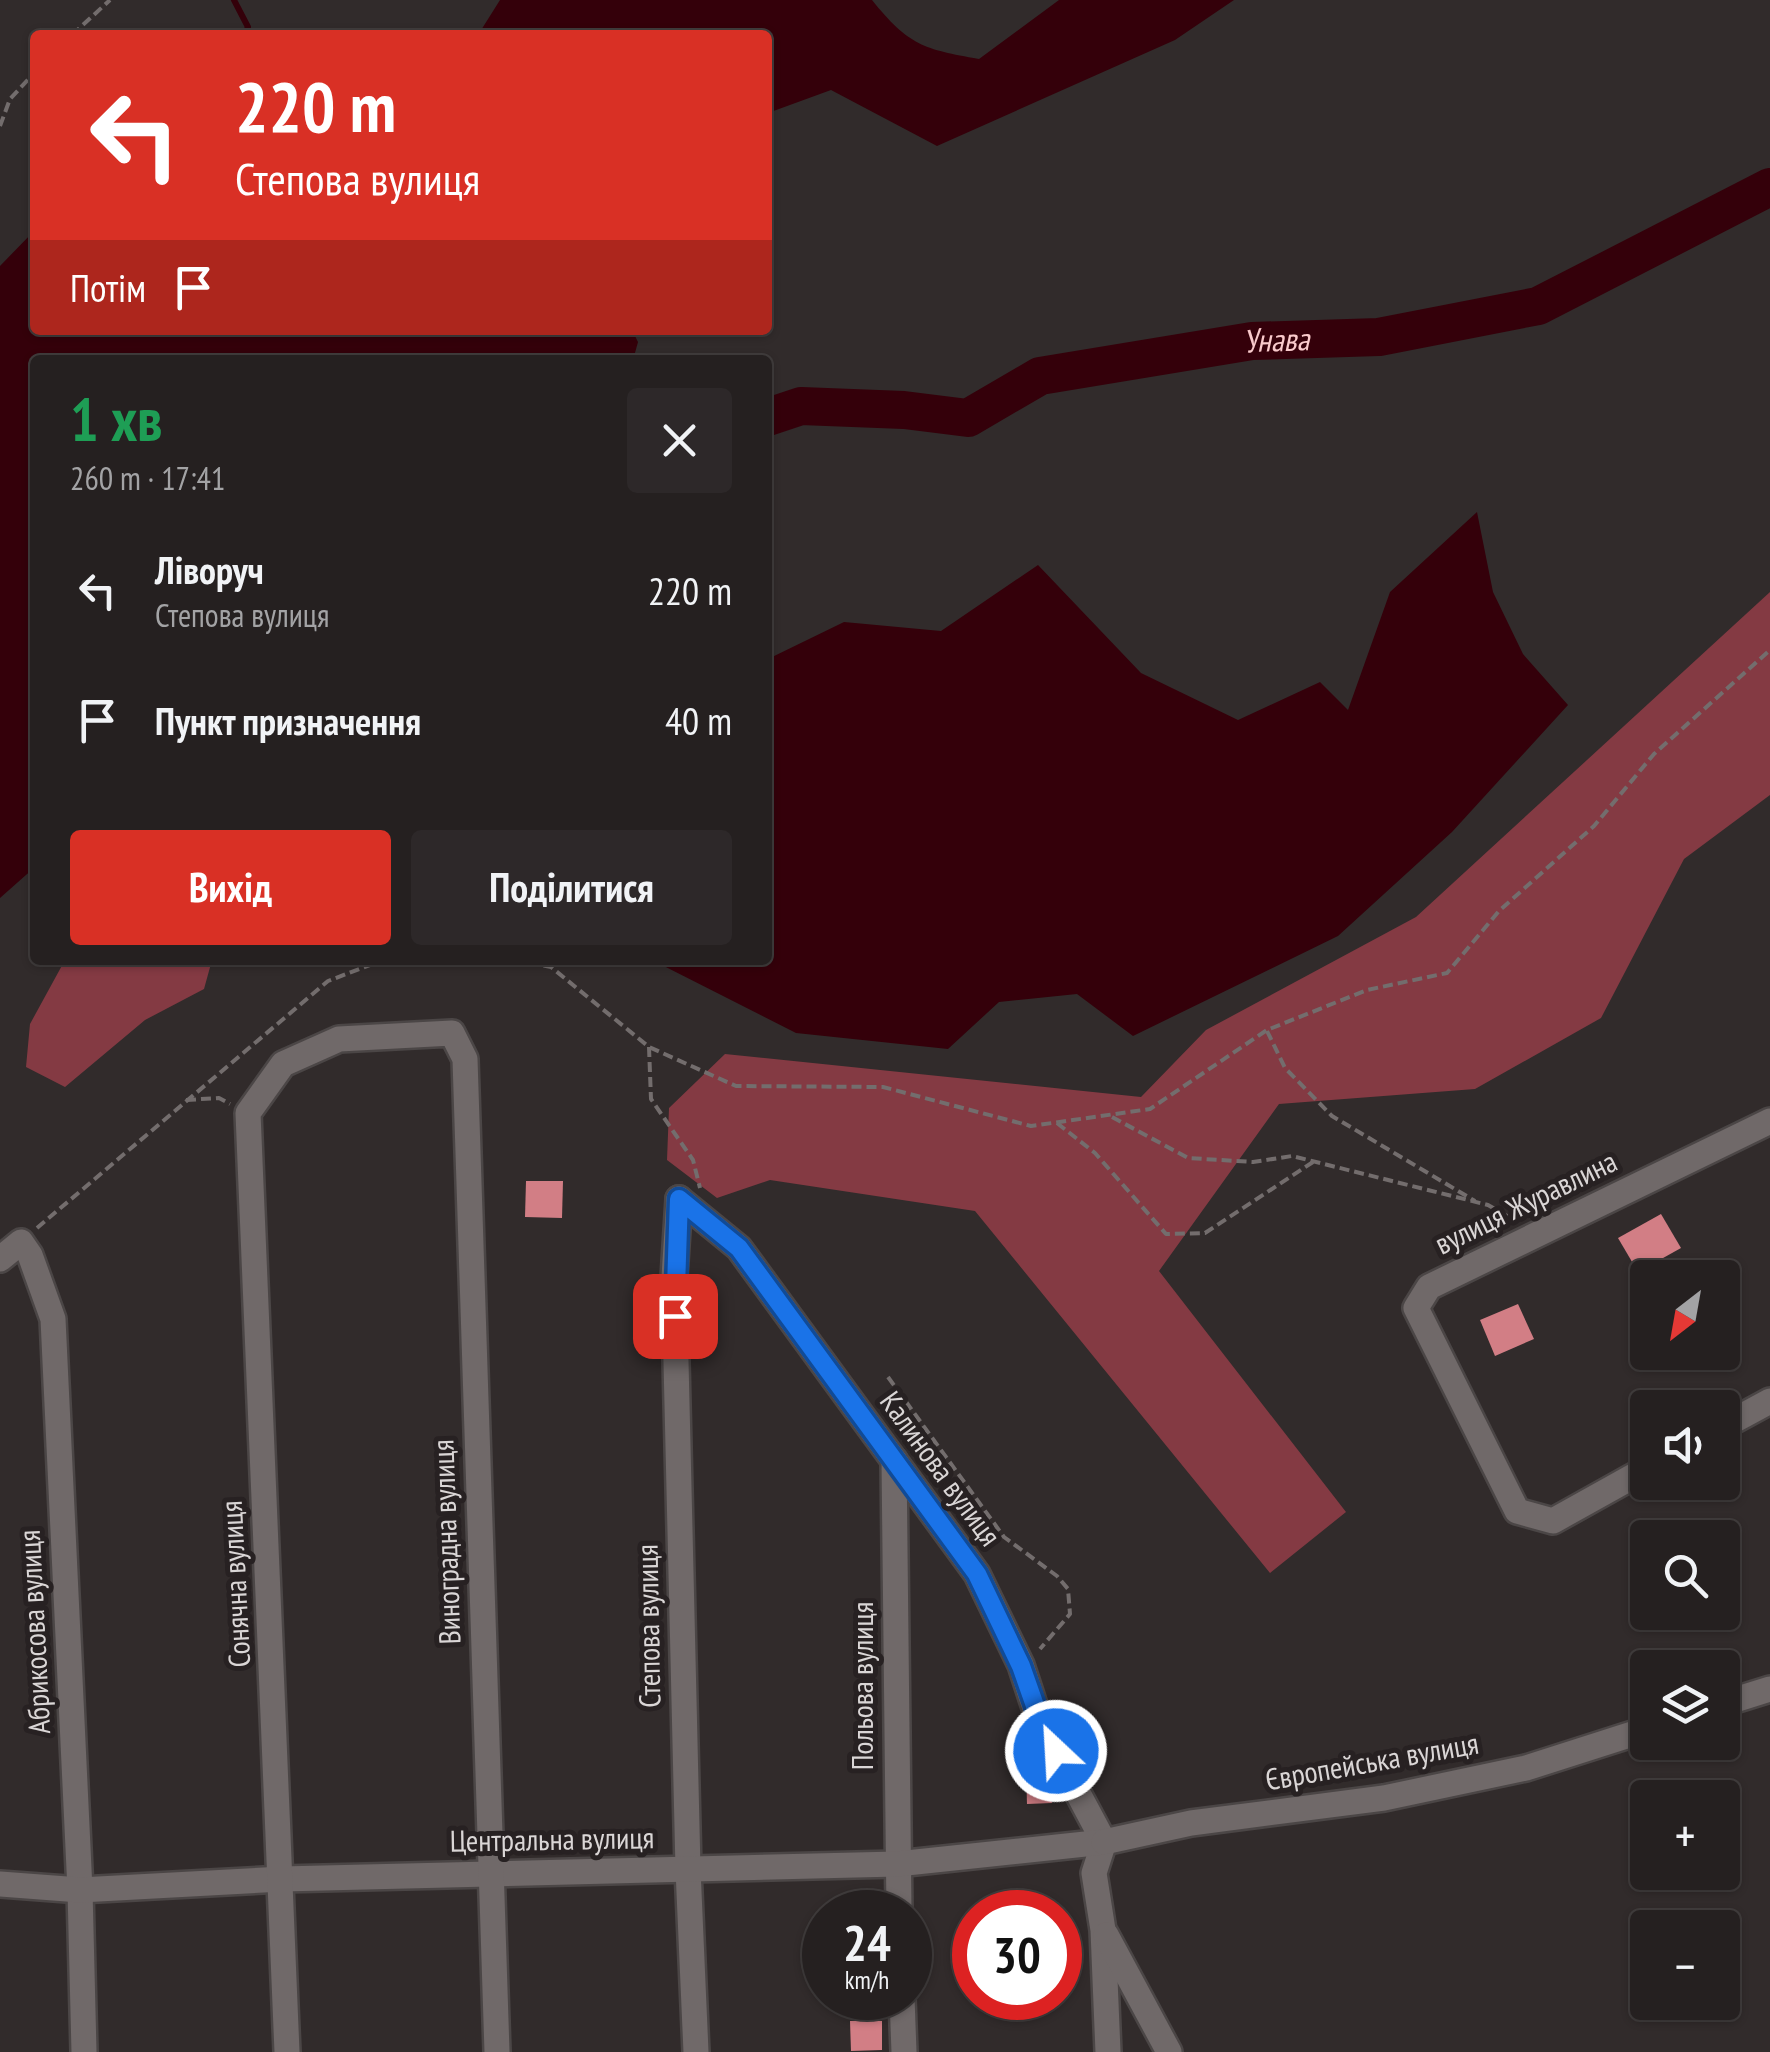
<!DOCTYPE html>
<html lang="uk">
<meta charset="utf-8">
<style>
:root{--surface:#252020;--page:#2d2829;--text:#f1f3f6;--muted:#a3a3a5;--line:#423e3e;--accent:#d93025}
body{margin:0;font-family:"PT Sans Narrow",sans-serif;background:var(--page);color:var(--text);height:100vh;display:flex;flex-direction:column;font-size:38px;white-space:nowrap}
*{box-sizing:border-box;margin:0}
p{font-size:32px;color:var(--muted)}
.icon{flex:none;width:55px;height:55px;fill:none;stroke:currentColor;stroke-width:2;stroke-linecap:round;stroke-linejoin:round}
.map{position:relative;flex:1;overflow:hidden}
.sheet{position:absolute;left:30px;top:355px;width:742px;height:610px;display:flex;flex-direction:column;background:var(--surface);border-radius:10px;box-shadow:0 2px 8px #0004,0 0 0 2px var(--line)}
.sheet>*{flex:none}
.hud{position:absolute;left:30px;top:30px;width:742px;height:305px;border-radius:10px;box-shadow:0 2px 8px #0004,0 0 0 2px var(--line);background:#d93025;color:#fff;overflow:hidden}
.needle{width:65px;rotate:211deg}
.buttons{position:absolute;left:1630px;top:1260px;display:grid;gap:20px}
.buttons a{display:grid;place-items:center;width:110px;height:110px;border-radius:10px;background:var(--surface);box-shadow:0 2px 8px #0004,0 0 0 2px var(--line);font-size:50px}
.speed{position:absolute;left:802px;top:1890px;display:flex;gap:20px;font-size:50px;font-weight:700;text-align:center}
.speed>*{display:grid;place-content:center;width:130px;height:130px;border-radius:50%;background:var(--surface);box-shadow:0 2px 8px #0004,0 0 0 2px var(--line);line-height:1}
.speed small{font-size:25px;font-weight:400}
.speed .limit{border:15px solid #d22;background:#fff;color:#111}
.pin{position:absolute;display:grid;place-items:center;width:85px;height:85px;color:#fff;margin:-42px;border-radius:20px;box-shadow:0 5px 15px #0006}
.me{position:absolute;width:110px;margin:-55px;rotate:335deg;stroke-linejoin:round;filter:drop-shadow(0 0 8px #0008)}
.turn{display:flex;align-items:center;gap:35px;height:210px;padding:0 40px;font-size:45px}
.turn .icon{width:130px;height:130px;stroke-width:2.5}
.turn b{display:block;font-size:70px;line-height:85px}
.then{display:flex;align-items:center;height:95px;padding:0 40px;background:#0003;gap:20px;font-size:38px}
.round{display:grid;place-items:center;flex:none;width:105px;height:105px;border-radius:10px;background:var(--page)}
.summary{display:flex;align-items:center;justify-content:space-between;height:170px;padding:0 40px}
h1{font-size:60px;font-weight:700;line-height:75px;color:#1e9e55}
.action{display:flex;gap:20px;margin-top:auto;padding:20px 40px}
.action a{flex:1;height:115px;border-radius:10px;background:var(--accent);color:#fff;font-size:40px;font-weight:700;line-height:115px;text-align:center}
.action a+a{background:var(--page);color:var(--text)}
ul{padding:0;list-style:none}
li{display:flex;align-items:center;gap:30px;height:130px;padding:0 40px}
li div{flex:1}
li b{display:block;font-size:38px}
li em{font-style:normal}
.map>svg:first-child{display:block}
</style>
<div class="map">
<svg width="1770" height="2052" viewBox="0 0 1770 2052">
<rect width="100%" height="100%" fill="#312b2b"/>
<g fill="#843a43">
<polygon points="1770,592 1770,795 1684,859 1601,1018 1475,1089 1279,1104 1159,1271 1346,1512 1270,1573 975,1211 770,1180 717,1198 667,1160 669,1108 725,1054 1141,1097 1206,1030 1416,917"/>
<polygon points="65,960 212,960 204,989 145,1020 65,1087 26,1067 30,1024"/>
</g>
<g fill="#34000a">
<path d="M500 0H872C909 46 924 49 979 59L1059 0H1234L1175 40 937 146 831 90 768 113V35H478Z"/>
<polygon points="34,231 35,330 632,330 638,342 633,360 35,360 35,867 0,898 0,266"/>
<polygon points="1477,512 1493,592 1523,654 1568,705 1452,832 1338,936 1133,1036 1077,994 999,1002 948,1049 796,1033 652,960 768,960 768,659 844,622 941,631 1038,565 1141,673 1238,720 1320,682 1348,710 1390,592"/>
</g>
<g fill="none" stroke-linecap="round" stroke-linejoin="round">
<polyline stroke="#34000a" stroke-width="6" points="234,0 248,27 244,35"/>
<path stroke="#34000a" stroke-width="38" id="s1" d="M768 417 801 406 904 410 968 418 1040 376 1252 341 1379 337 1538 306 1770 187"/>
</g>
<g fill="#d27e85">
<polygon points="526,1181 563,1181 562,1218 525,1217"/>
<polygon points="1661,1214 1681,1248 1638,1272 1618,1238"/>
<polygon points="1518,1304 1534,1339 1495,1356 1480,1320"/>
<polygon points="1047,1770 1052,1803 1027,1804 1026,1771"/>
<polygon points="850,2021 882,2021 882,2050 851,2051"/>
</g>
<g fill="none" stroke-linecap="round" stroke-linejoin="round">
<g stroke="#4b4646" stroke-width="30">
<g id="minor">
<polyline points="679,1199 739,1248 977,1574 1021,1665 1039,1720 1104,1842 1094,1873 1103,1930 1108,2052"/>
<polyline points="679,1199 674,1277 688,1869 696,2052"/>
<polyline points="0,1259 21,1242 30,1255 53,1319 80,1890 84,2052"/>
<polyline points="1722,1427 1770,1401"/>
<polyline points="894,1460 899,1912"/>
<polyline points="1648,1468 1553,1521 1517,1511 1416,1308 1429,1287 1770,1121"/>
<polyline points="0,1884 80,1890 282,1879 897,1864 1104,1842"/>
<polyline points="1106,1935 1169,2052"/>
<polyline points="902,1998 904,2052"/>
<polyline points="287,2052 248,1113 283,1064 339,1039 452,1033 465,1059 497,2052"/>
</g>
</g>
<g stroke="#4b4646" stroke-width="30">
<g id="tertiary">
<polyline points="1722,1704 1770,1689"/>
<polyline points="1104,1842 1191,1823 1384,1798 1526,1768 1648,1729"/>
</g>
</g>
<g stroke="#736d6d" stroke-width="4" stroke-dasharray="10 5" stroke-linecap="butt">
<polyline points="72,35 110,0"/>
<polyline points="0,126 10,99 35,72"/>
<polyline points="514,960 551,967 649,1047 736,1086 883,1087 1031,1126 1150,1109 1267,1030 1367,990 1447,973 1499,911 1594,826 1654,754 1770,650"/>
<polyline points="1267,1031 1285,1068 1332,1116 1475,1201"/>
<polyline points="649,1047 651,1099 693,1160 700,1188"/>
<polyline points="186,1100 219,1098 230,1104"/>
<polyline points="1112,1117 1188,1158 1253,1162 1292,1156 1488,1205 1516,1221"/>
<polyline points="1057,1123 1095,1153 1166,1234 1205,1233 1313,1162"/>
<polyline points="37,1228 328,981 383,960"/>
<polyline points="888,1377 1004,1537 1057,1576 1068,1589 1070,1614 1040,1649"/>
</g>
<use href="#minor" stroke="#706969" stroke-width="25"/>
<use href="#tertiary" stroke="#706969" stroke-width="25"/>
</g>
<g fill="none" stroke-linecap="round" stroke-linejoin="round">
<g stroke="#114b97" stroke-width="25">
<polyline id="route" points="675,1316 679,1199 739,1248 977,1574 1021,1666 1040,1720 1056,1751"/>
</g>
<use href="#route" stroke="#1a73e8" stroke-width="18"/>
</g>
<g text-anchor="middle" stroke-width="10" stroke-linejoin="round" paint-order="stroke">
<g font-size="30" fill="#dad6d6" stroke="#272122">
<text transform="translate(1526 1203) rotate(-26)" y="10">вулиця Журавлина</text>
<text transform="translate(940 1469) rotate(54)" y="10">Калинова вулиця</text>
<text transform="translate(447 1542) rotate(-92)" y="10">Виноградна вулиця</text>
<text transform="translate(236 1584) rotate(-93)" y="10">Сонячна вулиця</text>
<text transform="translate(649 1626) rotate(-91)" y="10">Степова вулиця</text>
<text transform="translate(35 1632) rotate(-93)" y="10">Абрикосова вулиця</text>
<text transform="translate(863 1686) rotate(-90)" y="10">Польова вулиця</text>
<text transform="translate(1372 1762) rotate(-10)" y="10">Європейська вулиця</text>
<text transform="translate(552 1840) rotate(-1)" y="10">Центральна вулиця</text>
</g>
<g font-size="32" font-style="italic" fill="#f9cacc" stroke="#272122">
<text dy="11" stroke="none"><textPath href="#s1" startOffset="525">Унава</textPath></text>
</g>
</g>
</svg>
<div class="buttons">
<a><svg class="needle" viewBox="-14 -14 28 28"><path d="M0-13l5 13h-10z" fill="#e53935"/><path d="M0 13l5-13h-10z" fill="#a3a3a5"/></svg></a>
<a><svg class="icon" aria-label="sound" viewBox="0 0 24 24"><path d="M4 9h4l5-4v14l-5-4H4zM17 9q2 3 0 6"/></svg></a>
<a><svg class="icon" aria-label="search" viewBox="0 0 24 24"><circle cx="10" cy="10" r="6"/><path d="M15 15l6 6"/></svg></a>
<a><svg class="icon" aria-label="layers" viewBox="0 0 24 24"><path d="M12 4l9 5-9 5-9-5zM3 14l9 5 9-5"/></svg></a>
<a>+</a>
<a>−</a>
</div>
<div class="speed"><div>24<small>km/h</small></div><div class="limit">30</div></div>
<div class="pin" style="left:675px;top:1316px;background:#d93025"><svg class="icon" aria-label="arrive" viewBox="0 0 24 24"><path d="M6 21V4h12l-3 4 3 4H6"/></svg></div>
<svg class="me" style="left:1056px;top:1751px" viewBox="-20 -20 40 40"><circle r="17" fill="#1a73e8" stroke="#fff" stroke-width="3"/><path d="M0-11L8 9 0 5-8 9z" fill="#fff"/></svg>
<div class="hud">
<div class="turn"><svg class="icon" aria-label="left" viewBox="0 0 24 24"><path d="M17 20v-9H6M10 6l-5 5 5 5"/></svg><div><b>220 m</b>Степова вулиця</div></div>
<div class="then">Потім<svg class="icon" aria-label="arrive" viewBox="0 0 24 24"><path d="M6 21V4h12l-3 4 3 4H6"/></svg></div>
</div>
<section class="sheet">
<div class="summary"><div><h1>1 хв</h1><p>260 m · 17:41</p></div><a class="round"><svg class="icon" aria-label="close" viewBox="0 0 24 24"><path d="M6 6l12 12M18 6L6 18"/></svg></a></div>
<ul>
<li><svg class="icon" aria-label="left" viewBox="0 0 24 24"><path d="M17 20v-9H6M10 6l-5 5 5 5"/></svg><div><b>Ліворуч</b><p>Степова вулиця</p></div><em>220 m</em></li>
<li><svg class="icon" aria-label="arrive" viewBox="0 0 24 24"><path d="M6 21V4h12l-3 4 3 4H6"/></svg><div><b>Пункт призначення</b></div><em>40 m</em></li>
</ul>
<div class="action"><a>Вихід</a><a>Поділитися</a></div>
</section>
</div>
